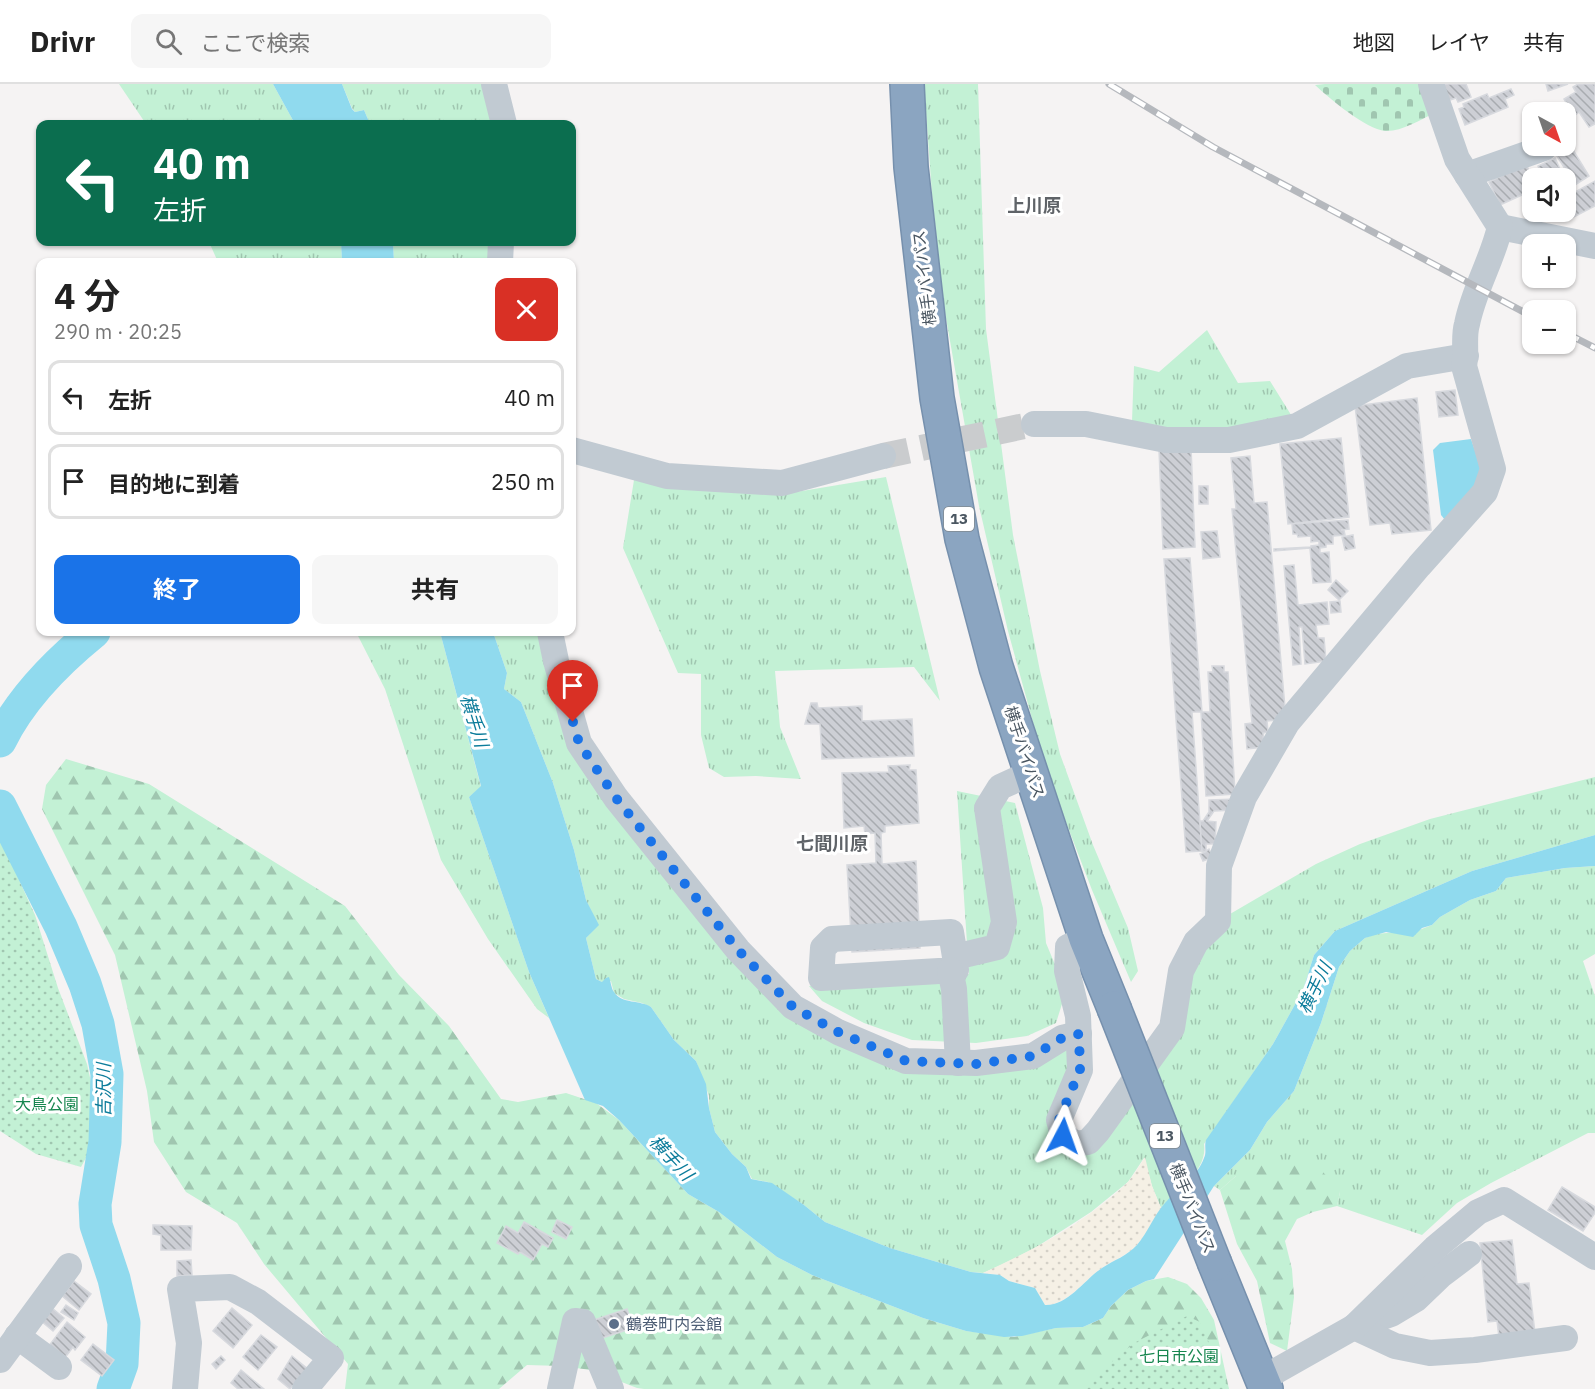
<!DOCTYPE html>
<html lang="ja">
<meta charset="utf-8">
<style>
:root{--surface:#fff;--page:#f6f6f6;--text:#222;--muted:#767676;--line:#e0e0e0;--accent:#1a73e8}
body{margin:0;font-family:"IBM Plex Sans","Noto Sans JP",sans-serif;background:var(--page);color:var(--text);height:100vh;display:flex;flex-direction:column;font-size:22px;white-space:nowrap}
*{box-sizing:border-box;margin:0}
p{font-size:20px;color:var(--muted)}
.icon{flex:none;width:33px;height:33px;fill:none;stroke:currentColor;stroke-width:2;stroke-linecap:round;stroke-linejoin:round}
.map{position:relative;flex:1;overflow:hidden}
.sheet{position:absolute;left:36px;top:174px;width:540px;height:378px;display:flex;flex-direction:column;background:var(--surface);border-radius:12px;box-shadow:0 2px 4px #0004}
.sheet>*{flex:none}
.guide{position:absolute;left:36px;top:36px;width:540px;height:126px;border-radius:12px;box-shadow:0 2px 4px #0004;background:#0b6e4f;color:#fff;overflow:hidden}
.needle{width:39px;rotate:140deg}
.tools{position:absolute;left:1522px;top:18px;display:grid;gap:12px}
.tools a{display:grid;place-items:center;width:54px;height:54px;border-radius:12px;background:var(--surface);box-shadow:0 2px 4px #0004;font-size:30px}
.pin{position:absolute;display:grid;place-items:center;width:51px;height:51px;color:#fff;margin:-62px -26px;border-radius:50% 50% 50% 0;rotate:-45deg;box-shadow:0 0 6px #0007}
.pin .icon{rotate:45deg}
.me{position:absolute;width:66px;margin:-33px;rotate:4deg;stroke-linejoin:round;filter:drop-shadow(0 0 4px #0008)}
.turn{display:flex;align-items:center;gap:21px;height:126px;padding:0 18px;font-size:27px}
.turn .icon{width:78px;height:78px;stroke-width:2.5}
.turn b{display:block;font-size:42px;line-height:51px}
.round{display:grid;place-items:center;flex:none;width:63px;height:63px;border-radius:12px;background:var(--page)}
.headline{display:flex;align-items:center;justify-content:space-between;height:102px;padding:0 18px}
h1{font-size:36px;font-weight:700;line-height:45px}
.button{display:flex;gap:12px;margin-top:auto;padding:12px 18px}
.button a{flex:1;height:69px;border-radius:12px;background:var(--accent);color:#fff;font-size:24px;font-weight:700;line-height:69px;text-align:center}
.button a+a{background:var(--page);color:var(--text)}
ul{padding:0;list-style:none}
li{display:flex;align-items:center;gap:18px;height:75px;margin:0 12px 9px;padding:0 6px;border:3px solid var(--line);border-radius:12px}
li div{flex:1}
li b{display:block;font-size:22px}
li em{font-style:normal}
header{display:flex;align-items:center;gap:36px;box-sizing:border-box;height:84px;padding:0 30px;background:var(--surface);border-bottom:2px solid var(--line)}
header strong{font-size:28px}
nav{display:flex;gap:33px;margin-inline-start:auto;font-size:21px}
.search{width:420px;height:54px;background:var(--page);display:flex;align-items:center;gap:15px;box-sizing:border-box;padding:0 21px;border-radius:12px;color:var(--muted);font-size:22px}
.map>svg:first-child{display:block}
</style>
<header>
<strong>Drivr</strong>
<div class="search"><svg class="icon" aria-label="search" viewBox="0 0 24 24"><circle cx="10" cy="10" r="6"/><path d="M15 15l6 6"/></svg>ここで検索</div>
<nav><a>地図</a><a>レイヤ</a><a>共有</a></nav>
</header>
<div class="map">
<svg width="1595" height="1305" viewBox="0 0 1595 1305">
<defs>
<pattern id="grass-tufts" width="24" height="20" patternUnits="userSpaceOnUse" patternTransform="scale(1.5)"><rect width="24" height="20" fill="#c3f1d5"/><path d="M3 7l-1-3M5 7V3M7 7l1-3M15 17l-1-3M17 17v-4M19 17l1-3" fill="none" stroke="#a0c6b0"/></pattern>
<pattern id="forest-firs" width="22" height="20" patternUnits="userSpaceOnUse" patternTransform="scale(1.5)"><rect width="22" height="20" fill="#c3f1d5"/><path d="M5 1l3.5 6h-7zM16 11l3.5 6h-7z" fill="#a0c6b0"/></pattern>
<pattern id="sand-dots" width="8" height="8" patternUnits="userSpaceOnUse" patternTransform="scale(1.5)"><rect width="8" height="8" fill="#f5f0e5"/><path d="M2 2h.1M6 6h.1" fill="none" stroke="#d4d0c7" stroke-width="1.8" stroke-linecap="round"/></pattern>
<pattern id="cemetery-stones" width="16" height="16" patternUnits="userSpaceOnUse" patternTransform="scale(1.5)"><rect width="16" height="16" fill="#c3f1d5"/><path d="M2 7V4a2 2 0 0 1 4 0v3zM10 15v-3a2 2 0 0 1 4 0v3z" fill="#a0c6b0"/></pattern>
<pattern id="park-dots" width="8" height="8" patternUnits="userSpaceOnUse" patternTransform="scale(1.5)"><rect width="8" height="8" fill="#c3f1d5"/><path d="M2 2h.1M6 6h.1" fill="none" stroke="#a0c6b0" stroke-width="1.8" stroke-linecap="round"/></pattern>
<pattern id="building-back-hatch" width="6" height="6" patternUnits="userSpaceOnUse" patternTransform="scale(1.5)"><rect width="6" height="6" fill="#cdcfd5"/><path d="M-1 5l2 2M0 0l6 6M5-1l2 2" fill="none" stroke="#a8abb0"/></pattern>
</defs>
<rect width="100%" height="100%" fill="#f5f3f3"/>
<g fill="url(#grass-tufts)">
<polygon points="119,0 273,0 295,40 146,40"/>
<polygon points="342,0 494,0 504,40 370,40 364,26 355,28 352,24"/>
<polygon points="924,0 978,0 986,245 1013,451 1040,587 1060,670 1093,761 1128,844 1138,887 1131,898 1092,806 1046,686 1008,547 979,422 943,217 932,110"/>
<polygon points="209,158 341,158 342,178 218,178"/>
<polygon points="393,158 501,158 500,178 394,178"/>
<polygon points="1207,246 1238,299 1270,297 1293,334 1187,350 1132,337 1134,282 1159,288"/>
<polygon points="886,393 940,617 914,583 775,587 780,643 801,695 756,692 724,693 709,684 701,651 701,590 678,589 623,464 634,396 778,411"/>
<polygon points="356,548 440,548 481,703 469,713 529,888 549,934 537,925 488,855 441,776 385,605"/>
<path d="M493 548H550L579 659 793 923 906 977 976 979 1079 950 1059 1036 1075 1060 1172 944 1181 887 1218 837 1316 780 1360 760 1430 735 1595 693V751L1472 787 1335 847 1314 871 1303 906 1273 960 1204 1060C1208 1087 1177 1105 1161 1124L1152 1102 1144 1074 1128 1098 1091 1128 1035 1164 1001 1181 983 1189 971 1188 890 1164 825 1138 804 1121 768 1098 752 1095 746 1083 732 1070 715 1048 709 1024V1012L696 977 674 956 651 923 642 919 624 915 614 909 611 897 602 898 596 895 586 854 598 841 586 816 574 766 553 699 521 618 504 605 507 589Z"/>
<polygon points="957,707 1015,719 1043,824 1046,859 1066,907 1056,939 1027,952 976,959 912,956 864,939 822,917 809,902 969,890"/>
<polygon points="1595,782 1595,870 1583,877 1595,912 1595,1049 1588,1049 1491,1099 1457,1119 1422,1151 1337,1122 1340,1108 1236,1092 1220,1106 1214,1102 1250,1066 1267,1038 1294,1007 1321,939 1339,883 1350,867 1365,854 1376,850 1419,846 1432,841 1440,833 1470,816 1496,807 1506,794 1565,784"/>
</g>
<g fill="url(#forest-firs)">
<polygon points="66,675 149,700 345,822 399,891 449,942 501,1015 518,1018 566,1009 596,1019 619,1036 688,1110 719,1128 777,1173 812,1191 923,1234 966,1247 1014,1253 1056,1244 1083,1243 1103,1234 1111,1222 1128,1206 1146,1197 1168,1193 1187,1200 1201,1214 1214,1236 1229,1305 644,1305 637,1304 591,1286 561,1282 527,1281 499,1305 345,1305 348,1280 264,1180 237,1139 186,1108 154,1058 147,1007 115,871 42,725 46,701"/>
<polygon points="1294,1077 1323,1088 1340,1108 1337,1122 1313,1128 1297,1135 1285,1157 1292,1185 1294,1213 1287,1267 1270,1259 1257,1197 1237,1160 1220,1106 1236,1092 1258,1078"/>
</g>
<path fill="url(#sand-dots)" d="M1145 1073 1152 1102 1161 1124C1153 1138 1146 1151 1135 1163 1124 1173 1111 1177 1099 1186 1084 1197 1066 1222 1045 1221L1035 1204 1009 1197 1000 1191 983 1189C1034 1166 1086 1138 1126 1100 1133 1093 1139 1082 1145 1073Z"/>
<path fill="url(#cemetery-stones)" d="M1325 0H1423L1434 29C1420 36 1401 48 1385 47 1366 45 1330 15 1315 1Z"/>
<g fill="url(#park-dots)">
<polygon points="0,754 35,831 58,904 87,980 97,1025 94,1059 81,1083 36,1070 0,1047"/>
<polygon points="1187,1232 1200,1238 1229,1305 1080,1305 1134,1259"/>
</g>
<g fill="#90daee">
<polygon points="273,0 342,0 352,25 355,28 364,26 370,40 295,40"/>
<polygon points="341,158 393,158 394,178 342,178"/>
<polygon points="1471,355 1482,387 1479,402 1445,436 1441,431 1433,366 1440,359"/>
<path d="M440 548H493L507 589 504 605 521 618 553 699 574 766 586 816 599 841 586 854 596 895 602 898 606 894 609 893C611 898 611 904 614 908 621 920 641 916 651 923L674 956 696 977 706 1000 709 1024 715 1048 732 1070 746 1083 751 1095 772 1099 804 1121 825 1138 890 1164 971 1188 1000 1191 1009 1197 1035 1204 1045 1221C1068 1222 1085 1195 1102 1184 1114 1176 1127 1172 1137 1161 1148 1148 1154 1131 1165 1119 1177 1105 1198 1092 1204 1074 1207 1068 1204 1062 1206 1056L1273 960 1303 906 1314 871 1335 847 1472 787 1595 751V782L1565 784 1506 794 1496 807 1470 816 1440 833 1432 841 1422 844 1413 853 1386 848 1365 854 1350 867 1339 883 1321 939 1294 1007 1267 1038 1250 1066 1214 1102 1154 1195 1146 1197 1128 1206 1111 1222 1103 1234 1083 1243 1056 1244 1022 1252 1004 1253 966 1247 923 1234 812 1191 777 1173 719 1128 688 1110 619 1036 603 1022 585 1016 529 888 469 713 481 702Z"/>
</g>
<g fill="none" stroke-linecap="round" stroke-linejoin="round">
<g stroke="#90daee" stroke-width="33">
<path d="M0 657C21 614 57 578 94 548"/>
<polyline points="0,722 61,843 85,900 98,940 107,990 105,1058 95,1120 96,1141 114,1195 124,1239 122,1280 113,1305"/>
</g>
</g>
<g fill="url(#building-back-hatch)" stroke="#d7d9de" stroke-width="1.5">
<polygon points="1437,0 1466,0 1471,13 1458,18 1456,14 1444,18"/>
<polygon points="1546,0 1568,0 1548,7"/>
<polygon points="1578,0 1595,0 1595,40 1589,43 1579,28 1574,32 1564,15 1576,8 1573,3"/>
<polygon points="1511,5 1514,11 1505,15 1508,23 1465,41 1459,25 1464,23 1463,20 1487,10 1489,14"/>
<polygon points="1570,61 1589,92 1575,101 1557,72 1562,70 1560,67"/>
<polygon points="1555,74 1564,94 1543,94 1538,82"/>
<polygon points="1526,80 1533,95 1533,106 1500,121 1489,98"/>
<polygon points="1595,97 1595,122 1566,137 1561,128 1566,128 1566,113"/>
<polygon points="1455,306 1458,331 1439,333 1436,308"/>
<polygon points="1417,314 1431,446 1392,450 1390,439 1370,441 1355,322"/>
<polygon points="1341,354 1349,433 1288,440 1280,360"/>
<polygon points="1191,363 1195,463 1163,465 1159,365"/>
<polygon points="1250,372 1254,419 1267,418 1286,635 1267,637 1268,648 1263,649 1264,663 1247,665 1245,640 1252,639 1232,425 1236,425 1231,374"/>
<rect x="1199" y="402" width="9" height="18"/>
<polygon points="1348,436 1349,445 1341,446 1344,446 1345,451 1333,452 1333,460 1326,460 1326,463 1320,464 1320,469 1329,468 1331,498 1313,499 1310,464 1274,467 1274,465 1311,463 1311,462 1319,461 1319,457 1311,458 1311,452 1298,453 1297,450 1293,450 1292,440"/>
<polygon points="1217,447 1220,473 1203,475 1201,448"/>
<polygon points="1353,451 1355,464 1345,466 1342,453"/>
<polygon points="1190,474 1202,628 1192,628 1202,767 1186,768 1164,475"/>
<polygon points="1294,481 1298,521 1327,518 1329,540 1316,541 1318,554 1324,554 1326,577 1305,580 1302,543 1299,543 1301,580 1293,581 1284,482"/>
<polygon points="1336,496 1348,507 1339,516 1328,506"/>
<polygon points="1340,517 1341,528 1331,529 1330,518"/>
<polygon points="1212,582 1224,582 1224,588 1228,588 1235,710 1206,712 1201,628 1210,628 1208,588 1213,588"/>
<polygon points="811,619 817,619 818,624 862,622 862,637 912,635 914,672 822,675 820,640 805,640"/>
<polygon points="910,681 909,686 916,686 919,739 885,742 885,748 881,749 882,780 916,777 920,864 852,868 847,781 876,779 875,749 865,750 864,742 844,744 842,689 889,688 888,682"/>
<polygon points="1237,715 1235,726 1214,727 1207,737 1216,738 1215,760 1206,760 1206,767 1209,765 1213,773 1203,777 1200,770 1205,768 1202,767 1200,737 1203,737 1209,728 1209,716"/>
<polygon points="1562,1103 1595,1123 1595,1129 1583,1147 1548,1126"/>
<polygon points="557,1136 572,1143 566,1155 552,1148"/>
<polygon points="524,1138 553,1154 548,1163 542,1160 533,1176 520,1168 518,1170 497,1159 506,1142 518,1149"/>
<polygon points="153,1141 192,1142 191,1166 161,1166 161,1151 153,1150"/>
<polygon points="1512,1156 1517,1200 1529,1199 1535,1249 1499,1253 1497,1237 1488,1238 1480,1159"/>
<polygon points="191,1176 192,1191 177,1192 177,1177"/>
<polygon points="74,1197 91,1210 79,1226 62,1212"/>
<polygon points="66,1221 78,1229 74,1236 61,1228"/>
<polygon points="52,1224 64,1234 53,1247 41,1237"/>
<polygon points="232,1224 252,1241 233,1264 213,1247"/>
<polygon points="627,1225 633,1244 602,1254 594,1236"/>
<polygon points="67,1238 85,1253 75,1266 73,1263 64,1275 48,1263"/>
<polygon points="261,1251 277,1263 258,1286 243,1273"/>
<polygon points="93,1260 114,1276 102,1292 81,1276"/>
<polygon points="221,1272 225,1276 216,1285 212,1280"/>
<polygon points="292,1272 308,1285 290,1305 278,1295"/>
<polygon points="241,1286 264,1305 238,1305 231,1299"/>
</g>
<g fill="none" stroke-linecap="round" stroke-linejoin="round">
<polyline stroke="#caccce" stroke-width="26" stroke-dasharray="26 13" stroke-linecap="butt" points="883,372 1034,340"/>
<g stroke="#7690ad" stroke-width="36">
<g id="highway">
<polyline points="907,0 911,83 937,314 962,455 996,583 1086,855 1114,924"/>
<polyline points="1215,1180 1266,1305"/>
</g>
</g>
<g stroke="#c1cad2" stroke-width="26">
<polyline points="494,0 504,40"/>
<polyline points="1467,91 1544,64"/>
<polyline points="1500,143 1595,162"/>
<polyline points="500,178 501,158"/>
<polyline points="1034,340 1086,340 1166,356 1229,356 1297,342 1407,282 1466,272"/>
<polyline points="572,366 667,392 782,399 883,372"/>
<polyline points="550,548 556,577 579,659 616,714 738,866 793,923 838,948 906,977 976,979 1033,972 1062,954 1079,950"/>
<path d="M1086 855 1068 863 1067 887 1078 932 1080 986 1059 1036 1063 1051 1075 1060 1088 1058 1098 1047 1172 944 1181 887 1196 858 1218 837 1219 782 1244 713 1287 639 1419 482 1485 408 1493 385 1464 282C1467 268 1463 253 1467 240 1474 205 1492 177 1500 143L1457 75 1431 0"/>
<polyline points="955,873 951,848 832,855 823,864 821,894 956,886 955,873 997,863 1004,838 987,724 1000,703 1031,689"/>
<polyline points="950,886 954,905 958,979"/>
<polyline points="1363,1240 1391,1230 1416,1215 1440,1192 1469,1170"/>
<polyline points="1354,1243 1395,1262 1430,1269 1475,1266 1565,1254"/>
<polyline points="17,1252 59,1283"/>
<polyline points="0,1276 69,1182"/>
<polyline points="1262,1295 1354,1243 1435,1164 1478,1128 1504,1116 1595,1173"/>
<polyline points="185,1305 189,1259 180,1205 230,1203 258,1218 331,1274 305,1305"/>
<polyline points="560,1305 575,1237 583,1238 611,1305"/>
</g>
<use href="#highway" stroke="#8ba5c1" stroke-width="33"/>
<g stroke="#b5b8bd" stroke-width="7">
<g id="rail">
<polyline points="1109,0 1213,63 1533,233"/>
<polyline points="1566,249 1595,264"/>
</g>
</g>
<use href="#rail" stroke="#fff" stroke-width="4.5" stroke-dasharray="14" stroke-linecap="butt"/>
<g stroke="#7690ad" stroke-width="36" stroke-linecap="butt">
<polyline id="highway-bridge" points="1114,924 1215,1180"/>
</g>
<use href="#highway-bridge" stroke="#8ba5c1" stroke-width="33"/>
</g>
<g fill="none" stroke-linecap="round" stroke-linejoin="round">
<polyline stroke="#1a73e8" stroke-width="10" stroke-dasharray="0 18" points="573,638 579,659 616,714 738,866 793,923 838,948 906,977 976,980 1033,972 1062,954 1079,950 1080,986 1059,1036 1063,1052"/>
</g>
<circle fill="#5c6f8a" stroke="#fff" stroke-width="2" cx="614" cy="1240" r="6"/>
<g text-anchor="middle" stroke-width="6" stroke-linejoin="round" paint-order="stroke">
<g fill="#fff" stroke="#808990" stroke-width="1.5">
<rect x="944" y="423" width="30" height="24" rx="4.5"/>
<rect x="1150" y="1040" width="30" height="24" rx="4.5"/>
</g>
<g font-size="15" font-weight="bold" fill="#4a5661">
<text x="959" y="440">13</text>
<text x="1165" y="1057">13</text>
</g>
<g font-size="16" fill="#4a5661" stroke="#fff">
<text transform="translate(924 194) rotate(-97)" y="6">横手バイパス</text>
<text transform="translate(1025 668) rotate(72)" y="6">横手バイパス</text>
<text transform="translate(1193 1124) rotate(68)" y="6">横手バイパス</text>
</g>
<g font-size="16" fill="#17864f" stroke="#fff">
<text x="47" y="1026">大鳥公園</text>
<text x="1179" y="1278">七日市公園</text>
</g>
<g font-size="16" fill="#4e5e75" stroke="#fff" text-anchor="start">
<text x="626" y="1246">鶴巻町内会館</text>
</g>
<g font-size="18" font-weight="bold" fill="#5f6368" stroke="#fff">
<text x="1034" y="128">上川原</text>
<text x="832" y="766">七間川原</text>
</g>
<g font-size="18" font-style="italic" fill="#0c7c9b" stroke="#fff">
<text transform="translate(474 637) rotate(73)" y="6">横手川</text>
<text transform="translate(1315 904) rotate(-64)" y="6">横手川</text>
<text transform="translate(104 1006) rotate(-90)" y="6">吉沢川</text>
<text transform="translate(671 1074) rotate(47)" y="6">横手川</text>
</g>
</g>
</svg>
<div class="tools">
<a><svg class="needle" viewBox="-14 -14 28 28"><path d="M0-13l5 13h-10z" fill="#e53935"/><path d="M0 13l5-13h-10z" fill="#767676"/></svg></a>
<a><svg class="icon" aria-label="sound" viewBox="0 0 24 24"><path d="M4 9h4l5-4v14l-5-4H4zM17 9q2 3 0 6"/></svg></a>
<a>+</a>
<a>−</a>
</div>
<div class="pin" style="left:573px;top:638px;background:#d93025"><svg class="icon" aria-label="arrive" viewBox="0 0 24 24"><path d="M6 21V4h12l-3 4 3 4H6"/></svg></div>
<svg class="me" style="left:1063px;top:1052px" viewBox="-20 -20 40 40"><path d="M0-17L14 15 0 8-14 15z" fill="#1a73e8" stroke="#fff" stroke-width="4"/></svg>
<div class="guide">
<div class="turn"><svg class="icon" aria-label="left" viewBox="0 0 24 24"><path d="M17 20v-9H6M10 6l-5 5 5 5"/></svg><div><b>40 m</b>左折</div></div>
</div>
<section class="sheet">
<div class="headline"><div><h1>4 分</h1><p>290 m · 20:25</p></div><a class="round" style="background:#d93025;color:#fff"><svg class="icon" aria-label="close" viewBox="0 0 24 24"><path d="M6 6l12 12M18 6L6 18"/></svg></a></div>
<ul>
<li><svg class="icon" aria-label="left" viewBox="0 0 24 24"><path d="M17 20v-9H6M10 6l-5 5 5 5"/></svg><div><b>左折</b></div><em>40 m</em></li>
<li><svg class="icon" aria-label="arrive" viewBox="0 0 24 24"><path d="M6 21V4h12l-3 4 3 4H6"/></svg><div><b>目的地に到着</b></div><em>250 m</em></li>
</ul>
<div class="button"><a>終了</a><a>共有</a></div>
</section>
</div>
